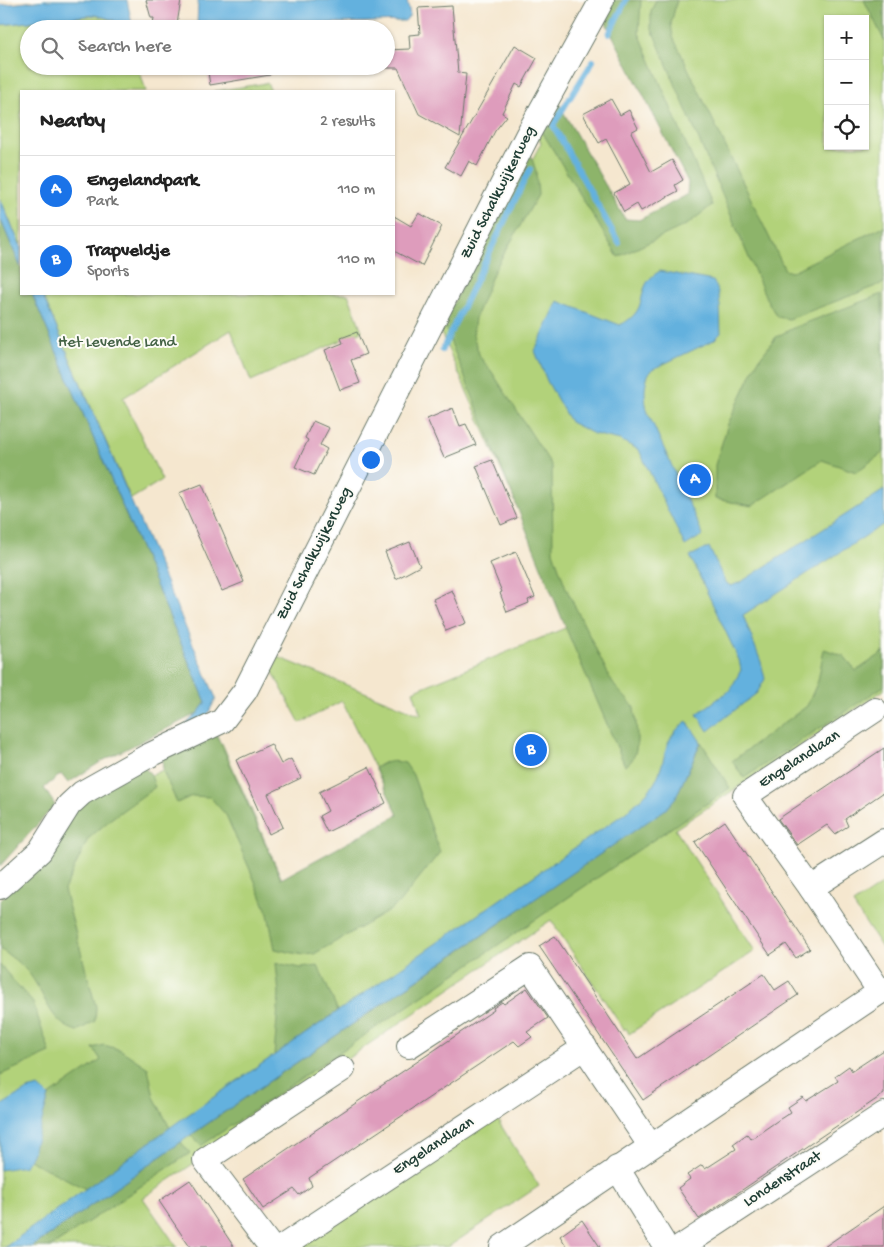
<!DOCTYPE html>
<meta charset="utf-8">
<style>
:root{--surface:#fff;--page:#f6f6f6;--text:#222;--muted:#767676;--line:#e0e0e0;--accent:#1a73e8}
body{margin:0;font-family:"Gochi Hand",sans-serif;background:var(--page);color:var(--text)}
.controls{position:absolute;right:15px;top:15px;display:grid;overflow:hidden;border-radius:0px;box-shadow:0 1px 4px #0004}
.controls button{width:45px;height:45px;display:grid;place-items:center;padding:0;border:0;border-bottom:1px solid var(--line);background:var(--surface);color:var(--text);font:25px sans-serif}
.you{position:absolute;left:370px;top:459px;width:18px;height:18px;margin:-12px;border:4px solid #fff;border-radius:50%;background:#1a73e8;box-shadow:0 0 0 8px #1a73e833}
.badge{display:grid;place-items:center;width:32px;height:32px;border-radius:50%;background:var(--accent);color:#fff;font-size:16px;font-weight:700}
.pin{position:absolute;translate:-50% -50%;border:2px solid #fff;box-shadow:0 1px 5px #0006}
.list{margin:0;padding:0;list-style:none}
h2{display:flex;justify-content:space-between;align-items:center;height:65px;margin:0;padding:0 20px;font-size:21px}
h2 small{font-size:16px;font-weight:400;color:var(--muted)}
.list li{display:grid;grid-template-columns:32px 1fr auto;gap:15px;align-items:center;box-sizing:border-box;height:70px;padding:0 20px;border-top:1px solid var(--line)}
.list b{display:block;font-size:19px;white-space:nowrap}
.list p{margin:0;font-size:16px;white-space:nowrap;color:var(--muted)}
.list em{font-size:16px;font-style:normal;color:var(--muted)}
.icon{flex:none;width:28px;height:28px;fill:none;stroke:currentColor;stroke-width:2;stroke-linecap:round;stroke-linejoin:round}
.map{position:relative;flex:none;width:884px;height:1247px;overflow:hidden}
.search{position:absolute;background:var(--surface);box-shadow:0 1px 4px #0004;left:20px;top:20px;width:375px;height:55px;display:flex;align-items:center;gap:12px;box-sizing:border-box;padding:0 18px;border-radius:28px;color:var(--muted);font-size:19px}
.panel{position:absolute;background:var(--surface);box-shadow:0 1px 4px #0004;left:20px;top:90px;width:375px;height:205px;border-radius:0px}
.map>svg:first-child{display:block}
.green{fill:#b2d27a;stroke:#688857;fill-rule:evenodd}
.forest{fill:#8db46a;stroke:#56784f}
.water{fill:#64b1de;stroke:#427789}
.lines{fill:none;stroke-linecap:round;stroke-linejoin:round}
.stream{stroke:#64b1de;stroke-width:6}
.building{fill:#de9cbc}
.minor-casing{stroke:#6a786a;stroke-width:26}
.minor{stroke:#fff;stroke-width:24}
.labels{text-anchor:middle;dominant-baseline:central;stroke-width:4;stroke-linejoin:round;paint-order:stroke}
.street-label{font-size:16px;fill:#1f3d34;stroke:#fdfcf7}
.park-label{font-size:16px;fill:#446246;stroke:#fdfcf7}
</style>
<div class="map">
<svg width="884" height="1247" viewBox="0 0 884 1247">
<rect width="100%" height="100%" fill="#fdfcf7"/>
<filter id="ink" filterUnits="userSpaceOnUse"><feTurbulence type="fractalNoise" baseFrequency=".02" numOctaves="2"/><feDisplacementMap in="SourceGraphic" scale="10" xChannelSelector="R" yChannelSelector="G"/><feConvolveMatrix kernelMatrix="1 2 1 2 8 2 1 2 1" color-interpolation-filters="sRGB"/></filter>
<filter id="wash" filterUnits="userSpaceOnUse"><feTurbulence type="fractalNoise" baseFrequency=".0096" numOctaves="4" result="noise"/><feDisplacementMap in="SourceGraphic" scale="20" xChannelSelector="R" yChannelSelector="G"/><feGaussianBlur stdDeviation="1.12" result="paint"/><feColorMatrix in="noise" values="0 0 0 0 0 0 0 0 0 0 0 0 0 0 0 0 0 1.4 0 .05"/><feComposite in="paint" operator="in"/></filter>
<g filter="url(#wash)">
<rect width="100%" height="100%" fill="#f5e7cf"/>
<!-- green -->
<g class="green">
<path d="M620,0H884V690L675,829L755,951L629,1034L626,1028L624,1030L551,920L143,1198L177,1247H0V906L86,805L222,743L283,882L401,816L385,762L375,768L342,701L300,723L268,663L273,655L421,715L413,691L570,626L441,333L541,143L538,136L541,130L628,234L696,193ZM828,19H865V146H828Z"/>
<polygon points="96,15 113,20 125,29 29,29 29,66 138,66 146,91 21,91 21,247 0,198 0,25"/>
<polygon points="267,83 271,91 215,91"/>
<polygon points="42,294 348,294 362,331 251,381 231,330 123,398 162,480 131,499"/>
<polygon points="884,883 884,951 853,904"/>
<polygon points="495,1116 539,1186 448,1247 296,1247"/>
</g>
<!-- forest -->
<g class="forest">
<polygon points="613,0 641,0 639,33 712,205 688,224 618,257 541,130 557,101 625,219 639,220 687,195 688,182 603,17"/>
<polygon points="656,0 677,0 671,24 673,37 785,270 791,272 884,226 884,283 789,319 777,317 766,298 651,27 651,11"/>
<polygon points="864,0 884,0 884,40"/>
<path d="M530,153L536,171L538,195L494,271L475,318L473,335L480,357L492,372L552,466L553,551L566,588L612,682C618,692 631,701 634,708C636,725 643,757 625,766L567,631L443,323Z"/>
<polygon points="0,218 21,268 21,294 32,294 206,702 198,713 102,761 68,783 61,774 44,788 55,805 0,866"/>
<polygon points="882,294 884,452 856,472 822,460 752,506 715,499 715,465 728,424 757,362 776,337 795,327"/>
<polygon points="824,649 844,656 856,671 884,652 884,686 744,778 732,761 807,706 818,681"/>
<path d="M215,731L281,879L398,815L375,768C386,761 393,760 405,763L413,775L440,852L399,903L389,911L314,954L303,955L275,949L268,914L254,879L226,815L210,797L192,796L177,803L163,771L162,757Z"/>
<polygon points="701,742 730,788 201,1146 191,1135 496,926 676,797"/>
<path d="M142,766L150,773L155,787L112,818L88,839L64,890L96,1007L95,1021L77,1031C48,1023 46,993 27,971C19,962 10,956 0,949V901L84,799Z"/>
<polygon points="276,963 301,968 318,966 338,1011 274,1056 279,994"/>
<polygon points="0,965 33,1003 50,1053 0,1075"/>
<polygon points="104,1045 121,1050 148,1068 154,1097 170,1128 86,1189 29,1160 49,1096 101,1060 93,1048"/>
<polygon points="181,1142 190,1153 51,1247 32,1247"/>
</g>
<!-- water -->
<g class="water">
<polygon points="45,0 127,0 133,29 125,29 113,20 96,15 0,25 0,5"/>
<polygon points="198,0 407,0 410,15 405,21 197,27"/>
<polygon points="0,198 21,247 21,268 0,218"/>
<path d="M660,271L713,281C722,292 720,318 721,333L714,340L651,370C643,381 644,400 648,413L703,535L685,546L639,450L620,440L594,434L570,422L547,381L535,351L558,301L620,325C654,308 631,287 660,271Z"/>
<polygon points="32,294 42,294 216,698 207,716 170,738 198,713 206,702"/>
<polygon points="884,490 884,524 743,615 761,662 765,679 757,693 708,731 697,714 730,690 741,670 739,660 690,556 709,547 725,582 731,586 741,582"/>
<path d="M687,721L701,742L676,797L666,809L191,1135L32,1247H5L179,1121L625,813C636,803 647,795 655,782C668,758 661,739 687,721Z"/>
<polygon points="39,1087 49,1096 32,1155 25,1166 0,1170 0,1106 27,1090"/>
</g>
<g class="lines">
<!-- stream -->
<g class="stream">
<polyline points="609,34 626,0"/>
<polyline points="593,61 553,125 619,243"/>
<polyline points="442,350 530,169"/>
</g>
</g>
<g id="blocks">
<!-- building -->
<g class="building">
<polygon points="146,0 181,0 177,24 173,25 172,29 152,29 154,18 151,18"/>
<polygon points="452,6 458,73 466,74 460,137 419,114 398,68 386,68 386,50 410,49 409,35 420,34 418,8"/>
<polygon points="515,45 537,58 521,87 516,84 502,113 507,116 495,131 477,166 469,161 461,176 445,167"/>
<polygon points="207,66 269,66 270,75 210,85"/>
<polygon points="611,99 620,115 629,110 638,128 631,132 651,172 672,160 683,180 675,185 678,191 641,211 637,204 624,212 614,193 630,184 606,139 599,143 583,114"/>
<polygon points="419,213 442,226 422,266 394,251 394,216 411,226"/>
<polygon points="357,332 366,354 351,360 360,383 340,390 325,350 343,343 341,338"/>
<polygon points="453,408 460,426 466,424 476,445 444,458 427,419"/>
<polygon points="313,421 329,428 320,445 327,449 314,475 295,467 308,440 305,438"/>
<polygon points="492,460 517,518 501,525 476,466"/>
<polygon points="202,484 244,582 222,591 179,493"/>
<polygon points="410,542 420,566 396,579 385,552"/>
<polygon points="516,552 535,597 528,600 529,603 507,612 500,593 502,592 490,563"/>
<polygon points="452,590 466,623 446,631 433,599"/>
<polygon points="271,744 281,764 291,759 301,778 268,794 283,827 269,834 236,760"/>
<polygon points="884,748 884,792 845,819 848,826 835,834 827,825 797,845 778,819"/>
<polygon points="369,767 386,803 327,832 319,816 328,811 319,792"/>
<polygon points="725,821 810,949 796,958 786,944 770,955 695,842"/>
<polygon points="555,936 637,1059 764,974 775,990 789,981 798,995 643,1100 539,946"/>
<polygon points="527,988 548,1018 527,1032 532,1037 519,1046 514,1041 309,1178 312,1186 299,1195 294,1189 263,1209 243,1179 494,1010 493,1008 502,1002 504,1004"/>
<polygon points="884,1050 884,1094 699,1219 678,1188 690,1179 687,1175 702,1165 705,1169 736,1149 733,1144 747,1134 751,1139 777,1121 791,1112 788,1107 803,1097 806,1101 838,1081 835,1076 849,1066 852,1071"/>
<polygon points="190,1180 234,1247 190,1247 159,1201"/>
<polygon points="884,1206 884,1247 824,1247"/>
<polygon points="582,1220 600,1247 567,1247 560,1236"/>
</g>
</g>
</g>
<g filter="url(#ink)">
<use href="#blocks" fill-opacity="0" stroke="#6a786a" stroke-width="1"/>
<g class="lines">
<defs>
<g id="minor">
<polyline points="875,710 745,796 811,888 880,992"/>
<polyline points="0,887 40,851 69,805 82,793 148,756 222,721 245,691 528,134 602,0"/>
<polyline points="811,888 884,841"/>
<polyline points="409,1046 530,967 650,1145"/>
<polyline points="617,1168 666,1247"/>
<polyline points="271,1247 205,1160 343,1069"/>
<polyline points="282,1247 585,1047"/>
<polyline points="502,1247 884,989"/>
<polyline points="681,1247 884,1114"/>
</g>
</defs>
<!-- minor casing -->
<use href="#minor" class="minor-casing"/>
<!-- minor -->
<use href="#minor" class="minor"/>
</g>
</g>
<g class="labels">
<!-- street labels -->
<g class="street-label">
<text transform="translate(499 193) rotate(-63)">Zuid Schalkwijkerweg</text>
<text transform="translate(315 554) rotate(-63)">Zuid Schalkwijkerweg</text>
<text transform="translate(800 760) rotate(-33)">Engelandlaan</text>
<text transform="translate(434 1147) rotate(-33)">Engelandlaan</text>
<text transform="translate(783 1180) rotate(-33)">Londenstraat</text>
</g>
<!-- park labels -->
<g class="park-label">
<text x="117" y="343">Het Levende Land</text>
</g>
</g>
</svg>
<div class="controls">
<button>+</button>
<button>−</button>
<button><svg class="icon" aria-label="locate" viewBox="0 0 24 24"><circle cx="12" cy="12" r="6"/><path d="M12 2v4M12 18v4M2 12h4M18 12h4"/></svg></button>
</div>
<div class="you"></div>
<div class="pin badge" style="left:695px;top:480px">A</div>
<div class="pin badge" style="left:531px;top:750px">B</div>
<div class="search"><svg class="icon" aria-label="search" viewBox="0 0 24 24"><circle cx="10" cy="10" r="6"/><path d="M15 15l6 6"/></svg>Search here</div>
<section class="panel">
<h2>Nearby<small>2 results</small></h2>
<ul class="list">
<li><span class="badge">A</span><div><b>Engelandpark</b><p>Park</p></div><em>110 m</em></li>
<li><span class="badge">B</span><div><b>Trapveldje</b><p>Sports</p></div><em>110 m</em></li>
</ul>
</section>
</div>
